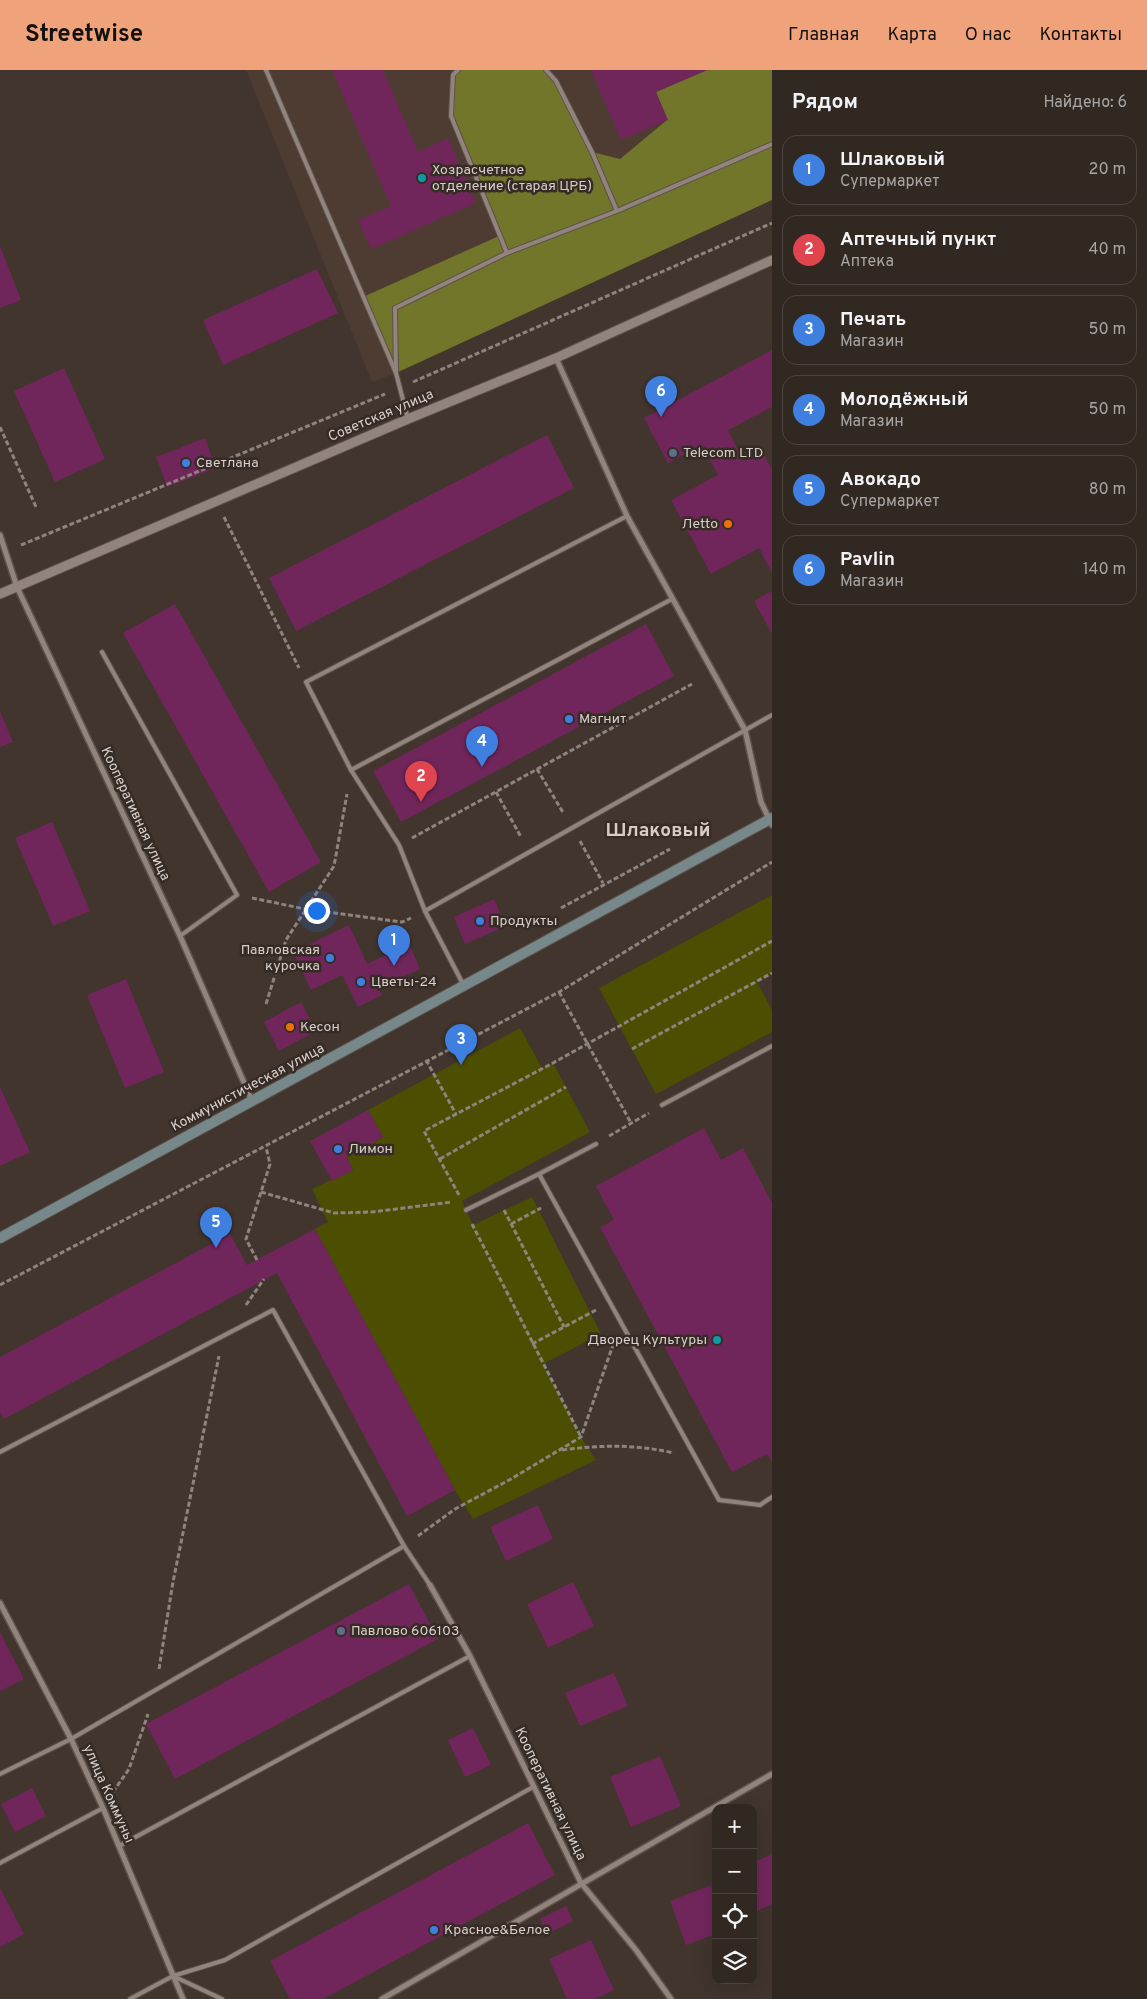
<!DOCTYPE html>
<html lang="ru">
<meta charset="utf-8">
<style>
:root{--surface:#312822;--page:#3d342f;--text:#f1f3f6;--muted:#a8a6a5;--line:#4c4440;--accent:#f0a27a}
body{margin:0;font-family:Overpass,sans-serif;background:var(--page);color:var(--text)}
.controls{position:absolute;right:15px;bottom:15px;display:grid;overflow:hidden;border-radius:10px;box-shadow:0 5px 20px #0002}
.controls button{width:45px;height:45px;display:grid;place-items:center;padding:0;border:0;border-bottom:1px solid var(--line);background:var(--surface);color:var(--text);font:25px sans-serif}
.you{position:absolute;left:316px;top:840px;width:18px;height:18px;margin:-12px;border:4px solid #fff;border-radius:50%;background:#1a73e8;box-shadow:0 0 0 8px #1a73e833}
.badge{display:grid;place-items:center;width:32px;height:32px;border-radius:50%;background:var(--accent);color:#fff;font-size:16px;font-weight:700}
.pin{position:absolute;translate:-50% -41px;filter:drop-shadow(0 1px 2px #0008)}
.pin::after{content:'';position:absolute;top:26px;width:18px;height:15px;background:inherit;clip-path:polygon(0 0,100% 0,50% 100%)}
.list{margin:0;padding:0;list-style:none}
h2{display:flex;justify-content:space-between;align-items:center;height:65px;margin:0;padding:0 20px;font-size:21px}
h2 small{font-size:16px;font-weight:400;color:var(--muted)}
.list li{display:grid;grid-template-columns:32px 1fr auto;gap:15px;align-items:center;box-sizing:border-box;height:70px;margin:0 10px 10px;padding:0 10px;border:1px solid var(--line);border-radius:15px}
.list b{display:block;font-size:19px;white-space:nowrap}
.list p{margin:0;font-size:16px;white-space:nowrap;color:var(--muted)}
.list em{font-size:16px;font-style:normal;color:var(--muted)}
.icon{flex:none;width:28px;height:28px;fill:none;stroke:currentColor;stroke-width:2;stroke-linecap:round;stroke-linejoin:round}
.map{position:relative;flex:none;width:772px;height:1929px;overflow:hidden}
header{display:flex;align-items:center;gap:30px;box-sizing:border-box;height:70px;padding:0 25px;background:var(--accent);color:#111}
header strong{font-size:24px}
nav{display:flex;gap:28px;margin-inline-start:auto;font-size:18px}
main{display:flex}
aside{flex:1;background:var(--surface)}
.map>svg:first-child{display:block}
.built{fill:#4e3c32}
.green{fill:#4c4f02}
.forest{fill:#72762a}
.building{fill:#71265b}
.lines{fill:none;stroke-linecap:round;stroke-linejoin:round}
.service-casing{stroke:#5c524c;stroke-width:6}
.minor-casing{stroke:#5c524c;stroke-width:8}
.tertiary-casing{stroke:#5c524c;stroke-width:11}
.secondary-casing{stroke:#5c524c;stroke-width:12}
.path{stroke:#8e847e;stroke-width:3;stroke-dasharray:5 2.5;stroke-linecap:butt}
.service{stroke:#92837c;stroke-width:4}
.minor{stroke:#92837c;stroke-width:5}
.tertiary{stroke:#92837c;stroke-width:9}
.secondary{stroke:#76888a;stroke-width:10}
.culture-dot{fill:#0f9aa8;stroke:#372b25;stroke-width:2}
.service-dot{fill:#5c6f8a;stroke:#372b25;stroke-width:2}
.shop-dot{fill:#3f7fe0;stroke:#372b25;stroke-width:2}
.food-dot{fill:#e8710a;stroke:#372b25;stroke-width:2}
.labels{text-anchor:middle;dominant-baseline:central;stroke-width:5;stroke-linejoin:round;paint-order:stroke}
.poi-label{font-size:14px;fill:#d7cfcb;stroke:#372b25;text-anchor:start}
.street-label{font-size:14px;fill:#d7cfcb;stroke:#372b25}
.district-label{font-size:19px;font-weight:bold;fill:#dacac2;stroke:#372b25}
</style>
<header>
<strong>Streetwise</strong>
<nav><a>Главная</a><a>Карта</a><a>О нас</a><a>Контакты</a></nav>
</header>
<main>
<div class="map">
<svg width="772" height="1929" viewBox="0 0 772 1929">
<rect width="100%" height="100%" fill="#41352e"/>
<!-- built -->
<polygon class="built" points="246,0 772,0 772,130 396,303 372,312"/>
<!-- green -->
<g class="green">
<polygon points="772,825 772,903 757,912 772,940 772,962 656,1024 599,918"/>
<polygon points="520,958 542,998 553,993 590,1062 462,1131 473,1155 532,1127 601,1264 543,1294 581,1367 596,1390 473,1449 455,1420 315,1159 328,1152 312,1119 353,1100 347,1087 383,1067 368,1040"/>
</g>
<!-- forest -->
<polygon class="forest" points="458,0 546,0 556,11 592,82 620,89 667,50 656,22 707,0 772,0 772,130 396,303 363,227 499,166 451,46 453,5"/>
<!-- building -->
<g class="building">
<polygon points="332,0 383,0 418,82 448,68 476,133 371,179 358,150 391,136"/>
<polygon points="591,0 707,0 656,22 668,50 621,70"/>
<polygon points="0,176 21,230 0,238"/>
<polygon points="317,199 338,243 223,295 203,250"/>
<polygon points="772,280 772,337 728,360 744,391 762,381 772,399 772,503 759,478 711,504 671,430 718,405 702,375 668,393 644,348"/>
<polygon points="64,298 105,389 55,412 14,321"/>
<polygon points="547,365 574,418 296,561 269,508"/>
<polygon points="205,368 216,398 167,417 156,387"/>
<polygon points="772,521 772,564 754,531"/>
<polygon points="175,534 321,792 269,822 123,563"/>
<polygon points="646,554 674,606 401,752 373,701"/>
<polygon points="0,641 13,672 0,677"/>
<polygon points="52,752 90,841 53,856 15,768"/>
<polygon points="494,829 506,856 465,874 454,847"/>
<polygon points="349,855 367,894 409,874 420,899 379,918 382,925 358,937 342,905 311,920 293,882"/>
<polygon points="126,909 164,1002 125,1018 87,925"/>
<polygon points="301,932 316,961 279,981 264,952"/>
<polygon points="0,1017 30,1082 0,1096"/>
<polygon points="368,1040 383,1067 347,1087 353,1100 332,1111 310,1071"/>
<polygon points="704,1058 721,1090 743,1078 772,1133 772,1393 767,1384 732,1402 600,1157 614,1150 596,1116"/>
<polygon points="315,1159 455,1420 407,1446 277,1203 4,1349 0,1342 0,1287 230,1164 247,1195"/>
<polygon points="538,1435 553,1469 506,1491 490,1457"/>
<polygon points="573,1512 594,1556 548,1578 527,1534"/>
<polygon points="409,1514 438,1569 175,1709 146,1654"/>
<polygon points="0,1562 24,1609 0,1621"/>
<polygon points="614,1603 628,1636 580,1656 565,1623"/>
<polygon points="473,1658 491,1695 465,1707 448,1670"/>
<polygon points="660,1686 681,1736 631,1757 610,1707"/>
<polygon points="32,1718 46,1746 15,1762 1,1734"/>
<polygon points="528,1753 555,1805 323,1929 290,1929 270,1891"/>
<polygon points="772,1784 772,1834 753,1843 753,1793"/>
<polygon points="711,1815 716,1827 716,1864 686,1875 670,1831"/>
<polygon points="0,1818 24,1864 0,1877"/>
<polygon points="566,1836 573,1851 547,1864 540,1849"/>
<polygon points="591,1870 614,1920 594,1929 567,1929 549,1889"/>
</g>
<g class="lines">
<defs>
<g id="service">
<polyline points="266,0 396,303 408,349"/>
<polyline points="458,0 453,5 451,46 507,183"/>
<polyline points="617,141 772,74"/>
<polyline points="396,303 395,238 507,183 617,141 592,82 556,11 546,0"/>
<polyline points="102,582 237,825 180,866"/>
<polyline points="351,700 672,529"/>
<polyline points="425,841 399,775 351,700 306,612 627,446"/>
<polyline points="463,914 425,841 772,645"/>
<polyline points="662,1035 772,976"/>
<polyline points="596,1074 539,1104 719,1430 760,1435 772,1427"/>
<polyline points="466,1140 539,1104"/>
<polyline points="0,1382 273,1240 404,1476 430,1515"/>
<polyline points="0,1704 71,1669 404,1476"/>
<polyline points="119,1776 470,1586"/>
<polyline points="0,1793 103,1738"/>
<polyline points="173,1906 222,1929"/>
<polyline points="130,1929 173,1906 225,1890 533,1717"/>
</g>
<g id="minor">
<polyline points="556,288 627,446 745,660 761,732 772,755"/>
<polyline points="0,465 17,517 180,866 252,1031"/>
<polyline points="430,1515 470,1586 581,1813 636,1880 671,1929"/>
<polyline points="0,1533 71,1669 103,1738 183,1929"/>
<polyline points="382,1929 772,1704"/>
</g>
<polyline id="tertiary" points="0,524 408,349 556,288 772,190"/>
<polyline id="secondary" points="0,1168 772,748"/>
</defs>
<!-- service casing -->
<use href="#service" class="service-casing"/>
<!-- minor casing -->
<use href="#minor" class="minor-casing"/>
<!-- tertiary casing -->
<use href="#tertiary" class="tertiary-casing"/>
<!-- secondary casing -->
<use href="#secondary" class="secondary-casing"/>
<!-- path -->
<g class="path">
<polyline points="413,312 772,153"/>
<polyline points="0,357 36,437"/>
<polyline points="224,447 299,598"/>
<polyline points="21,475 385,324"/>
<polyline points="537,699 564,744"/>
<polyline points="496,722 521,767"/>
<polyline points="412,768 692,614"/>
<polyline points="580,771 603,813"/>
<polyline points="252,828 305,839 402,852 411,848"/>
<polyline points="561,838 670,779"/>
<polyline points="559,922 631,1053"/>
<polyline points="266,934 286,870 334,796 347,724"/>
<polyline points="632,979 772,903"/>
<polyline points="426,990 456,1044"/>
<polyline points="609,1066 649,1043"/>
<polyline points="440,1089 566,1017"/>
<polyline points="261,1122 334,1143 372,1142 452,1132"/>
<polyline points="459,1125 424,1061 553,993 772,871"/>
<polyline points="504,1140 564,1257"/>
<polyline points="472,1154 581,1367"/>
<polyline points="511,1154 541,1138"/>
<polyline points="257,1190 246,1169 270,1094 266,1077"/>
<polyline points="0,1215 559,922 772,792"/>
<polyline points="246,1235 264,1209"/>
<polyline points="532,1274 596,1240"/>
<path d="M562,1380C602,1375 634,1374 674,1383"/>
<polyline points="418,1466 455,1439 511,1409 581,1367 614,1272"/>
<polyline points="159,1599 173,1512 219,1286"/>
<polyline points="113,1722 129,1699 148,1644"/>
</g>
<!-- service -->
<use href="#service" class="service"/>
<!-- minor -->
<use href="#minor" class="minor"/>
<!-- tertiary -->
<use href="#tertiary" class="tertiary"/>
<!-- secondary -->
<use href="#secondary" class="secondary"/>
</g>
<!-- markers -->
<g class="culture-dot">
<circle cx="422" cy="108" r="5"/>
<circle cx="717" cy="1270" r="5"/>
</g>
<g class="service-dot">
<circle cx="673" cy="383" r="5"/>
<circle cx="341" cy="1561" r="5"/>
</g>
<g class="shop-dot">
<circle cx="186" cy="393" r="5"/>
<circle cx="569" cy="649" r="5"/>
<circle cx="480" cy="851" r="5"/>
<circle cx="330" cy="888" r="5"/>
<circle cx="361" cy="912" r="5"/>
<circle cx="338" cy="1079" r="5"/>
<circle cx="434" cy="1860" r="5"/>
</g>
<g class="food-dot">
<circle cx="728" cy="454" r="5"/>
<circle cx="290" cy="957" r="5"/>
</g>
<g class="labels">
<!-- poi labels -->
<g class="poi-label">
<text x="432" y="100">Хозрасчетное<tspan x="432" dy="16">отделение (старая ЦРБ)</tspan></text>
<text x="683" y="383">Telecom LTD</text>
<text x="196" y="393">Светлана</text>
<text x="718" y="454" text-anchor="end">Леtto</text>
<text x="579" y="649">Магнит</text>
<text x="490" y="851">Продукты</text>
<text x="320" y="880" text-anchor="end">Павловская<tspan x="320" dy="16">курочка</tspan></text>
<text x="371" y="912">Цветы-24</text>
<text x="300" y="957">Кесон</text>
<text x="348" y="1079">Лимон</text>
<text x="707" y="1270" text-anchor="end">Дворец Культуры</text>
<text x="351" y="1561">Павлово 606103</text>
<text x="444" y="1860">Красное&amp;Белое</text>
</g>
<!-- street labels -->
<g class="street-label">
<text transform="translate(381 346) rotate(-23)">Советская улица</text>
<text transform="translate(135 744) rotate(65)">Кооперативная улица</text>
<text transform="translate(248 1018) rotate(-28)">Коммунистическая улица</text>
<text transform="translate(108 1724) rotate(66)">улица Коммуны</text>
<text transform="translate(550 1724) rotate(64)">Кооперативная улица</text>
</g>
<!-- district labels -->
<g class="district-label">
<text x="658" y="761">Шлаковый</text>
</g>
</g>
</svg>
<div class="controls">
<button>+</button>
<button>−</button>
<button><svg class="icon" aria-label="locate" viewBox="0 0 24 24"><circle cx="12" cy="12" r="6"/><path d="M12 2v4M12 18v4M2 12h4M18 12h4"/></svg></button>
<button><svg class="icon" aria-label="layers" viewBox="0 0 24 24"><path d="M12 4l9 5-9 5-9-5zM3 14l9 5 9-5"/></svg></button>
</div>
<div class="you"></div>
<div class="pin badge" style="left:394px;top:896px;background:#3f7fe0">1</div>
<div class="pin badge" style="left:421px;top:732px;background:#e0444e">2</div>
<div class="pin badge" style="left:461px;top:995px;background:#3f7fe0">3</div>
<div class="pin badge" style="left:482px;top:697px;background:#3f7fe0">4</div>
<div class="pin badge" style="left:216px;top:1178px;background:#3f7fe0">5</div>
<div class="pin badge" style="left:661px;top:347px;background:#3f7fe0">6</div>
</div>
<aside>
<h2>Рядом<small>Найдено: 6</small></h2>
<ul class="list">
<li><span class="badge" style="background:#3f7fe0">1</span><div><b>Шлаковый</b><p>Супермаркет</p></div><em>20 m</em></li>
<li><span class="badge" style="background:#e0444e">2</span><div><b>Аптечный пункт</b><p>Аптека</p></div><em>40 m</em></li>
<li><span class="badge" style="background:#3f7fe0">3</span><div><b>Печать</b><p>Магазин</p></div><em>50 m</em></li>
<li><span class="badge" style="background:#3f7fe0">4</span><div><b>Молодёжный</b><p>Магазин</p></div><em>50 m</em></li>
<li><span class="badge" style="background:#3f7fe0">5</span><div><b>Авокадо</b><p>Супермаркет</p></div><em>80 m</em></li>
<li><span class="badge" style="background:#3f7fe0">6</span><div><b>Pavlin</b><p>Магазин</p></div><em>140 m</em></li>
</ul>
</aside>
</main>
